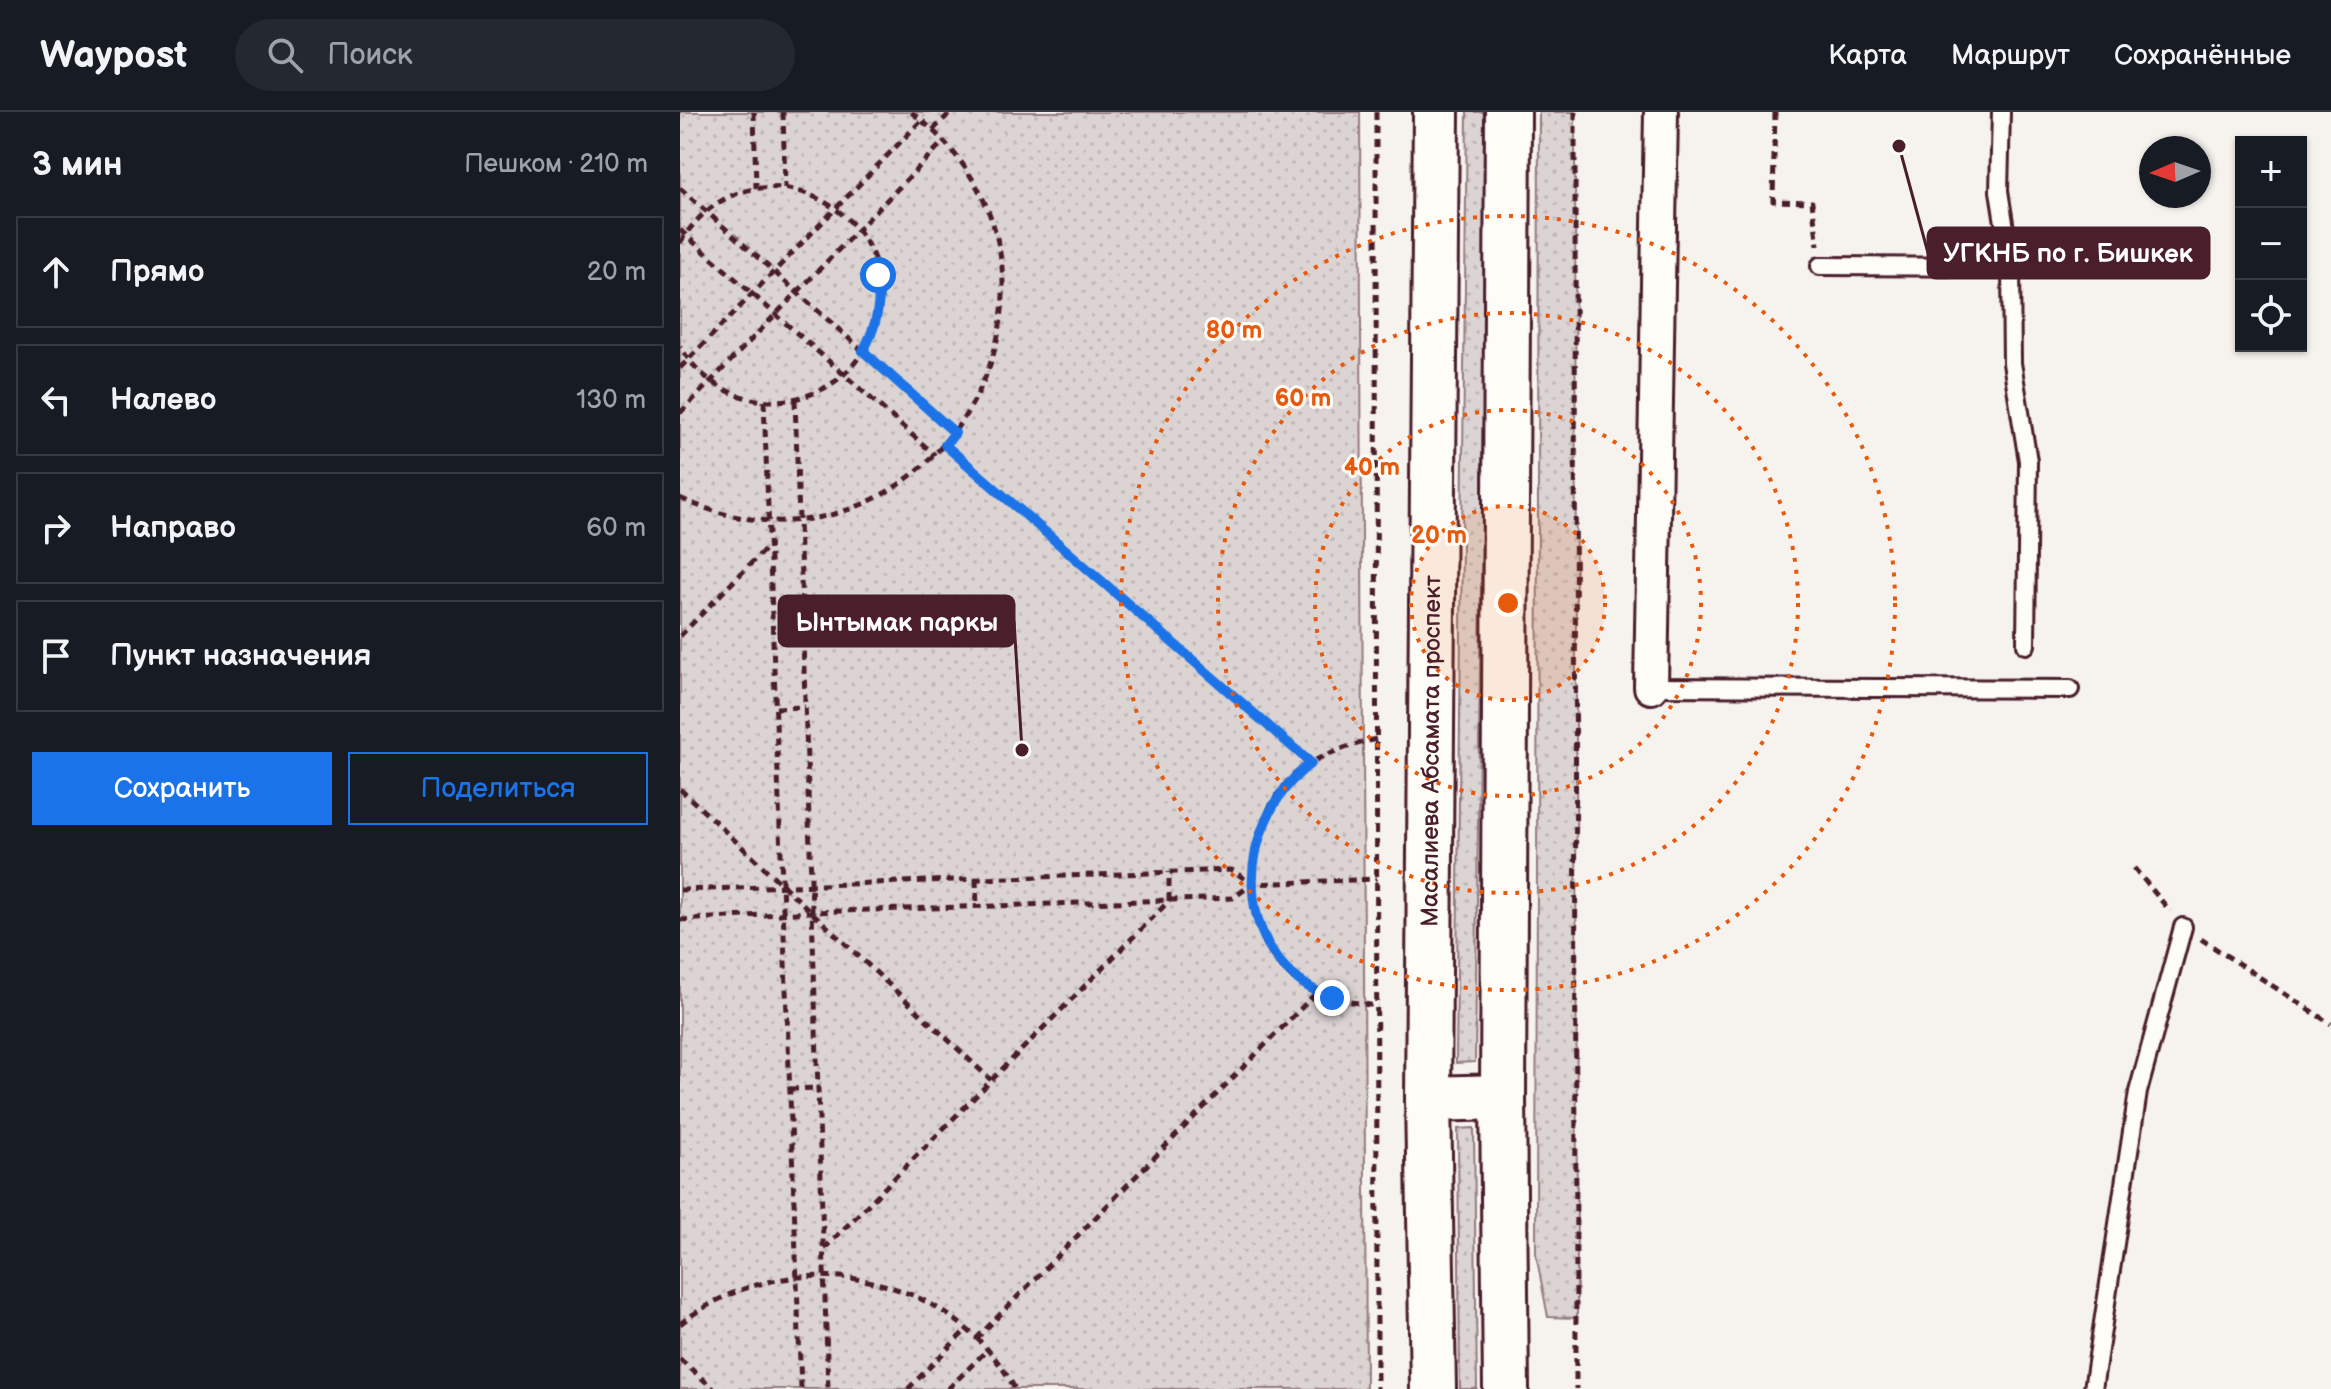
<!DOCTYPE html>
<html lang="ru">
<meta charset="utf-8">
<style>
:root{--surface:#171b24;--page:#242831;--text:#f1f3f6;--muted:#9ea1a6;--line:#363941;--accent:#1a73e8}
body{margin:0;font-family:"Balsamiq Sans",sans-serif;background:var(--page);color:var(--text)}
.controls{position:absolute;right:24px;top:24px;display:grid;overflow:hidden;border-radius:0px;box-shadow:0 2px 6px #0004}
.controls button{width:72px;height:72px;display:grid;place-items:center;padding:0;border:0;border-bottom:2px solid var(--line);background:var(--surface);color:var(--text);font:40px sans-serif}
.compass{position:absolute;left:1459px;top:24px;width:72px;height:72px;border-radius:50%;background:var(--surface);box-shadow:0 2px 6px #0004;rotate:268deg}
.stop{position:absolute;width:24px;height:24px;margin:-18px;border:6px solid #1a73e8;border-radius:50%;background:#fff}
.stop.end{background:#1a73e8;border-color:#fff;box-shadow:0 2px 8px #0008}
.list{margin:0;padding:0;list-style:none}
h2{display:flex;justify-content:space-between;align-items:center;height:104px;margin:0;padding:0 32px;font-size:34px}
h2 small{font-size:26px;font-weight:400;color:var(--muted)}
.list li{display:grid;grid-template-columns:52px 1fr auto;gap:24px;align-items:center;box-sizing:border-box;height:112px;margin:0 16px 16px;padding:0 16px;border:2px solid var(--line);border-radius:0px}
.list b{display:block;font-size:30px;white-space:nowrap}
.list em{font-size:26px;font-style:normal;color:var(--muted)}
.actions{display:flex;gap:16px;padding:24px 32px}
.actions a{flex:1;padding:18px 0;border:2px solid var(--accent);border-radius:0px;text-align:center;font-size:28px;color:var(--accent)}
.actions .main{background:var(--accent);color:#fff}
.icon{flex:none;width:44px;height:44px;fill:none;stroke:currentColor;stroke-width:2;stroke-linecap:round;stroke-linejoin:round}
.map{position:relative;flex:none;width:1651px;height:1277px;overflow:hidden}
header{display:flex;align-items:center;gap:48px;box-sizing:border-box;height:112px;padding:0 40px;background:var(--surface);border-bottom:2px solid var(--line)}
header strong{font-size:38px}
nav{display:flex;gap:44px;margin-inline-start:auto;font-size:28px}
.search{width:560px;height:72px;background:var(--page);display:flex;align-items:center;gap:20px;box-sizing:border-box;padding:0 28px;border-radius:44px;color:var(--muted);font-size:30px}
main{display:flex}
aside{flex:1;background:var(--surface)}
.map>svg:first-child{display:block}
.grass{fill:url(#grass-dots);stroke:#937a7e;stroke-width:2}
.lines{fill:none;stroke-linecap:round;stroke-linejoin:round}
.lane-casing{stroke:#4a1f2b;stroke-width:22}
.street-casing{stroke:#4a1f2b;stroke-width:38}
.primary-casing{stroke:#4a1f2b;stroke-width:50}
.path{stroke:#4a1f2b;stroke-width:5;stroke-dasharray:8 6;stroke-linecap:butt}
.lane{stroke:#fdfcf7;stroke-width:16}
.street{stroke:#fdfcf7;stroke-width:32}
.primary{stroke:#fdfcf7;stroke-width:44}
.route{stroke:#1a73e8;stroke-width:10}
.ring{fill:none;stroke:#e8590c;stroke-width:4;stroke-dasharray:4 8}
.labels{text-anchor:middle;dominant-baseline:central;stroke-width:6;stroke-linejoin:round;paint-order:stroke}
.street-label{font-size:24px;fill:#4a1f2b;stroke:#fdfcf7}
.centre{fill:#e8590c;stroke:#fdfcf7;stroke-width:4}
.ring-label{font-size:24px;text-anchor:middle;font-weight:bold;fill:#e8590c;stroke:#fdfcf7;stroke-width:6;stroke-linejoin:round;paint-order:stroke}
.leader{fill:none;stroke:#4a1f2b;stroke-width:3}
.callout-dot{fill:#4a1f2b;stroke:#fdfcf7;stroke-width:3}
.callout{fill:#4a1f2b;stroke:#4a1f2b;stroke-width:3}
.callout-label{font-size:26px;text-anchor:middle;font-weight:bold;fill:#fff}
</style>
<header>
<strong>Waypost</strong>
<div class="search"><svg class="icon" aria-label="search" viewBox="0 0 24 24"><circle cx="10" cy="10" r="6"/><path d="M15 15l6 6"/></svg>Поиск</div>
<nav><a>Карта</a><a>Маршрут</a><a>Сохранённые</a></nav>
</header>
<main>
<aside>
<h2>3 мин<small>Пешком · 210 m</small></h2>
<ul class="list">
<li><svg class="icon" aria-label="ahead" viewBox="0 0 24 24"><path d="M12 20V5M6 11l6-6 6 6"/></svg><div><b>Прямо</b></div><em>20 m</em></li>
<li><svg class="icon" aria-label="left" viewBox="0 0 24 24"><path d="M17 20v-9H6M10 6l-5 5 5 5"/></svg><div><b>Налево</b></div><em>130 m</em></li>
<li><svg class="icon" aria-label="right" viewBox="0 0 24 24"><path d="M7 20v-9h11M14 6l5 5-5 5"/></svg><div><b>Направо</b></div><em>60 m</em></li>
<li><svg class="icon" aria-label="arrive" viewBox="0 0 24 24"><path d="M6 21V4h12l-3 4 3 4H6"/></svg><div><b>Пункт назначения</b></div></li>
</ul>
<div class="actions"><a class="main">Сохранить</a><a>Поделиться</a></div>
</aside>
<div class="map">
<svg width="1651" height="1277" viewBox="0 0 1651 1277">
<defs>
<pattern id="grass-dots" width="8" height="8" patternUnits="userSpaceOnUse" patternTransform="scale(2)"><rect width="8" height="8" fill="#dcd4d2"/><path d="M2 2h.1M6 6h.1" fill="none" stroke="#beb6b4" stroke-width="1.8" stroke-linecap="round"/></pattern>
</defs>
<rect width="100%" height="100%" fill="#f6f3ef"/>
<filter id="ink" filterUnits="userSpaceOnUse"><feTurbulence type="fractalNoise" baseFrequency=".0125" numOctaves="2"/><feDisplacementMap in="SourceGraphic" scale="16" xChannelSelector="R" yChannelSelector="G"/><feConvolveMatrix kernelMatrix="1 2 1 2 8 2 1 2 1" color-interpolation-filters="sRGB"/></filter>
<g filter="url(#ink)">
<!-- grass -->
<g class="grass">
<polygon points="0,0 680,0 686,1277 0,1277"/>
<polygon points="787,0 807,0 795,950 776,951"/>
<polygon points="859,0 895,0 897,1206 868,1205 856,1142"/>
<polygon points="794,1016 797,1277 780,1277 778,1017"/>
</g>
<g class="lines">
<defs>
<g id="lane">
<polyline points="1321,0 1319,79 1331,155 1332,251 1348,349 1346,533"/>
<polyline points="1140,154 1331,155"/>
<polyline points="971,575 1390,577"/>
<polyline points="1413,1277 1458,980 1503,815"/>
</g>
<polyline id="street" points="971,575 981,0"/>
<g id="primary">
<polyline points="748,987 823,985"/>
<path id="s1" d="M753,1277L748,987L756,0"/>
<polyline points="826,1277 823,985 828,0"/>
</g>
</defs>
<!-- lane casing -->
<use href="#lane" class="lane-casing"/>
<!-- street casing -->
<use href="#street" class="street-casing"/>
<!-- primary casing -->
<use href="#primary" class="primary-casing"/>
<!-- path -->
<g class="path">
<polyline points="74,0 76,76"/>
<polyline points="103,0 105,76"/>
<polyline points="696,0 697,1277"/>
<polyline points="895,0 896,1277"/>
<polyline points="1095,0 1093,89 1132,90 1138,133"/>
<polyline points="253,18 271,0"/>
<polyline points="0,76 275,321"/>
<polyline points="0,118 255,343"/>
<path d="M0,131C77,4 259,118 181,242C162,272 129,288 95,289C55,290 19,268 0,234"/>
<polyline points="0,256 242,8"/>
<polyline points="115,288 148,1277"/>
<polyline points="84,289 121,1277"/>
<polyline points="0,301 264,29"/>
<polyline points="265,333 631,651"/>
<path d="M0,386C247,500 447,164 231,0"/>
<polyline points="0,524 89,433"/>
<polyline points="96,596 125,595"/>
<path d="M696,627C669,634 639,642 617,661C563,707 554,817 612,865C638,885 667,890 698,894"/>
<polyline points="0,677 311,968"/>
<polyline points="1454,756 1490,799"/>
<polyline points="296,767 297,795"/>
<polyline points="0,778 552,758 572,772"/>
<polyline points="0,808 132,800 553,786 572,772 697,767"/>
<polyline points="1521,827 1651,912"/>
<polyline points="110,977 138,976"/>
<polyline points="144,1137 489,789 489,760"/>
<path d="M0,1212C105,1129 270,1156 335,1277"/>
<polyline points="296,1227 636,881"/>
<polyline points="0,1247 34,1277"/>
<polyline points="228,1277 286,1218"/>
<polyline points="268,1277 307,1238"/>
</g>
<!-- lane -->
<use href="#lane" class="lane"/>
<!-- street -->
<use href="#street" class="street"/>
<!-- primary -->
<use href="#primary" class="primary"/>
</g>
</g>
<g class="lines" filter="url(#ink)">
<!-- route -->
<path class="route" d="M198,163C201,192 197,214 183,239L275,321L265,333L631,651C551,712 549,848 652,886"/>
</g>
<!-- distance rings -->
<circle cx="828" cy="491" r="97" fill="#e8590c" fill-opacity=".12"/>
<g class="ring">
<circle cx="828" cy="491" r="97"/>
<circle cx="828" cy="491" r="193"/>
<circle cx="828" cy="491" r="290"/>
<circle cx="828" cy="491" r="387"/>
</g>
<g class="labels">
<!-- street labels -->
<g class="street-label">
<text stroke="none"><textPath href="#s1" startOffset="638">Масалиева Абсамата проспект</textPath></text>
</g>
</g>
<circle cx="828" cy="491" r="12" class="centre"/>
<g class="ring-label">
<text x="554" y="226">80 m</text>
<text x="623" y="294">60 m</text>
<text x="692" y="363">40 m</text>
<text x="759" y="431">20 m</text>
</g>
<!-- callouts -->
<path class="leader" d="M1219 34L1248 141M342 638L334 509"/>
<g class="callout-dot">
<circle cx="1219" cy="34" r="8"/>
<circle cx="342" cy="638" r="8"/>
</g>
<g class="callout">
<rect x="1248" y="116" width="281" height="50" rx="8"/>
<rect x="99" y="484" width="235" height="50" rx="8"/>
</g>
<g class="callout-label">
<text x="1388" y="150">УГКНБ по г. Бишкек</text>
<text x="217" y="519">Ынтымак паркы</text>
</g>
</svg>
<div class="controls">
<button>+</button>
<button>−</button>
<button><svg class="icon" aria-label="locate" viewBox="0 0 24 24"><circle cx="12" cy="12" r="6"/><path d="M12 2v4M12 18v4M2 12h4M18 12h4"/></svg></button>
</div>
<svg class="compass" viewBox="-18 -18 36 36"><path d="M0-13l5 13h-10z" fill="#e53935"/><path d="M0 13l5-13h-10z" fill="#9ea1a6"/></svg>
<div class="stop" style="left:198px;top:163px"></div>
<div class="stop end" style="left:652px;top:886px"></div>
</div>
</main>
